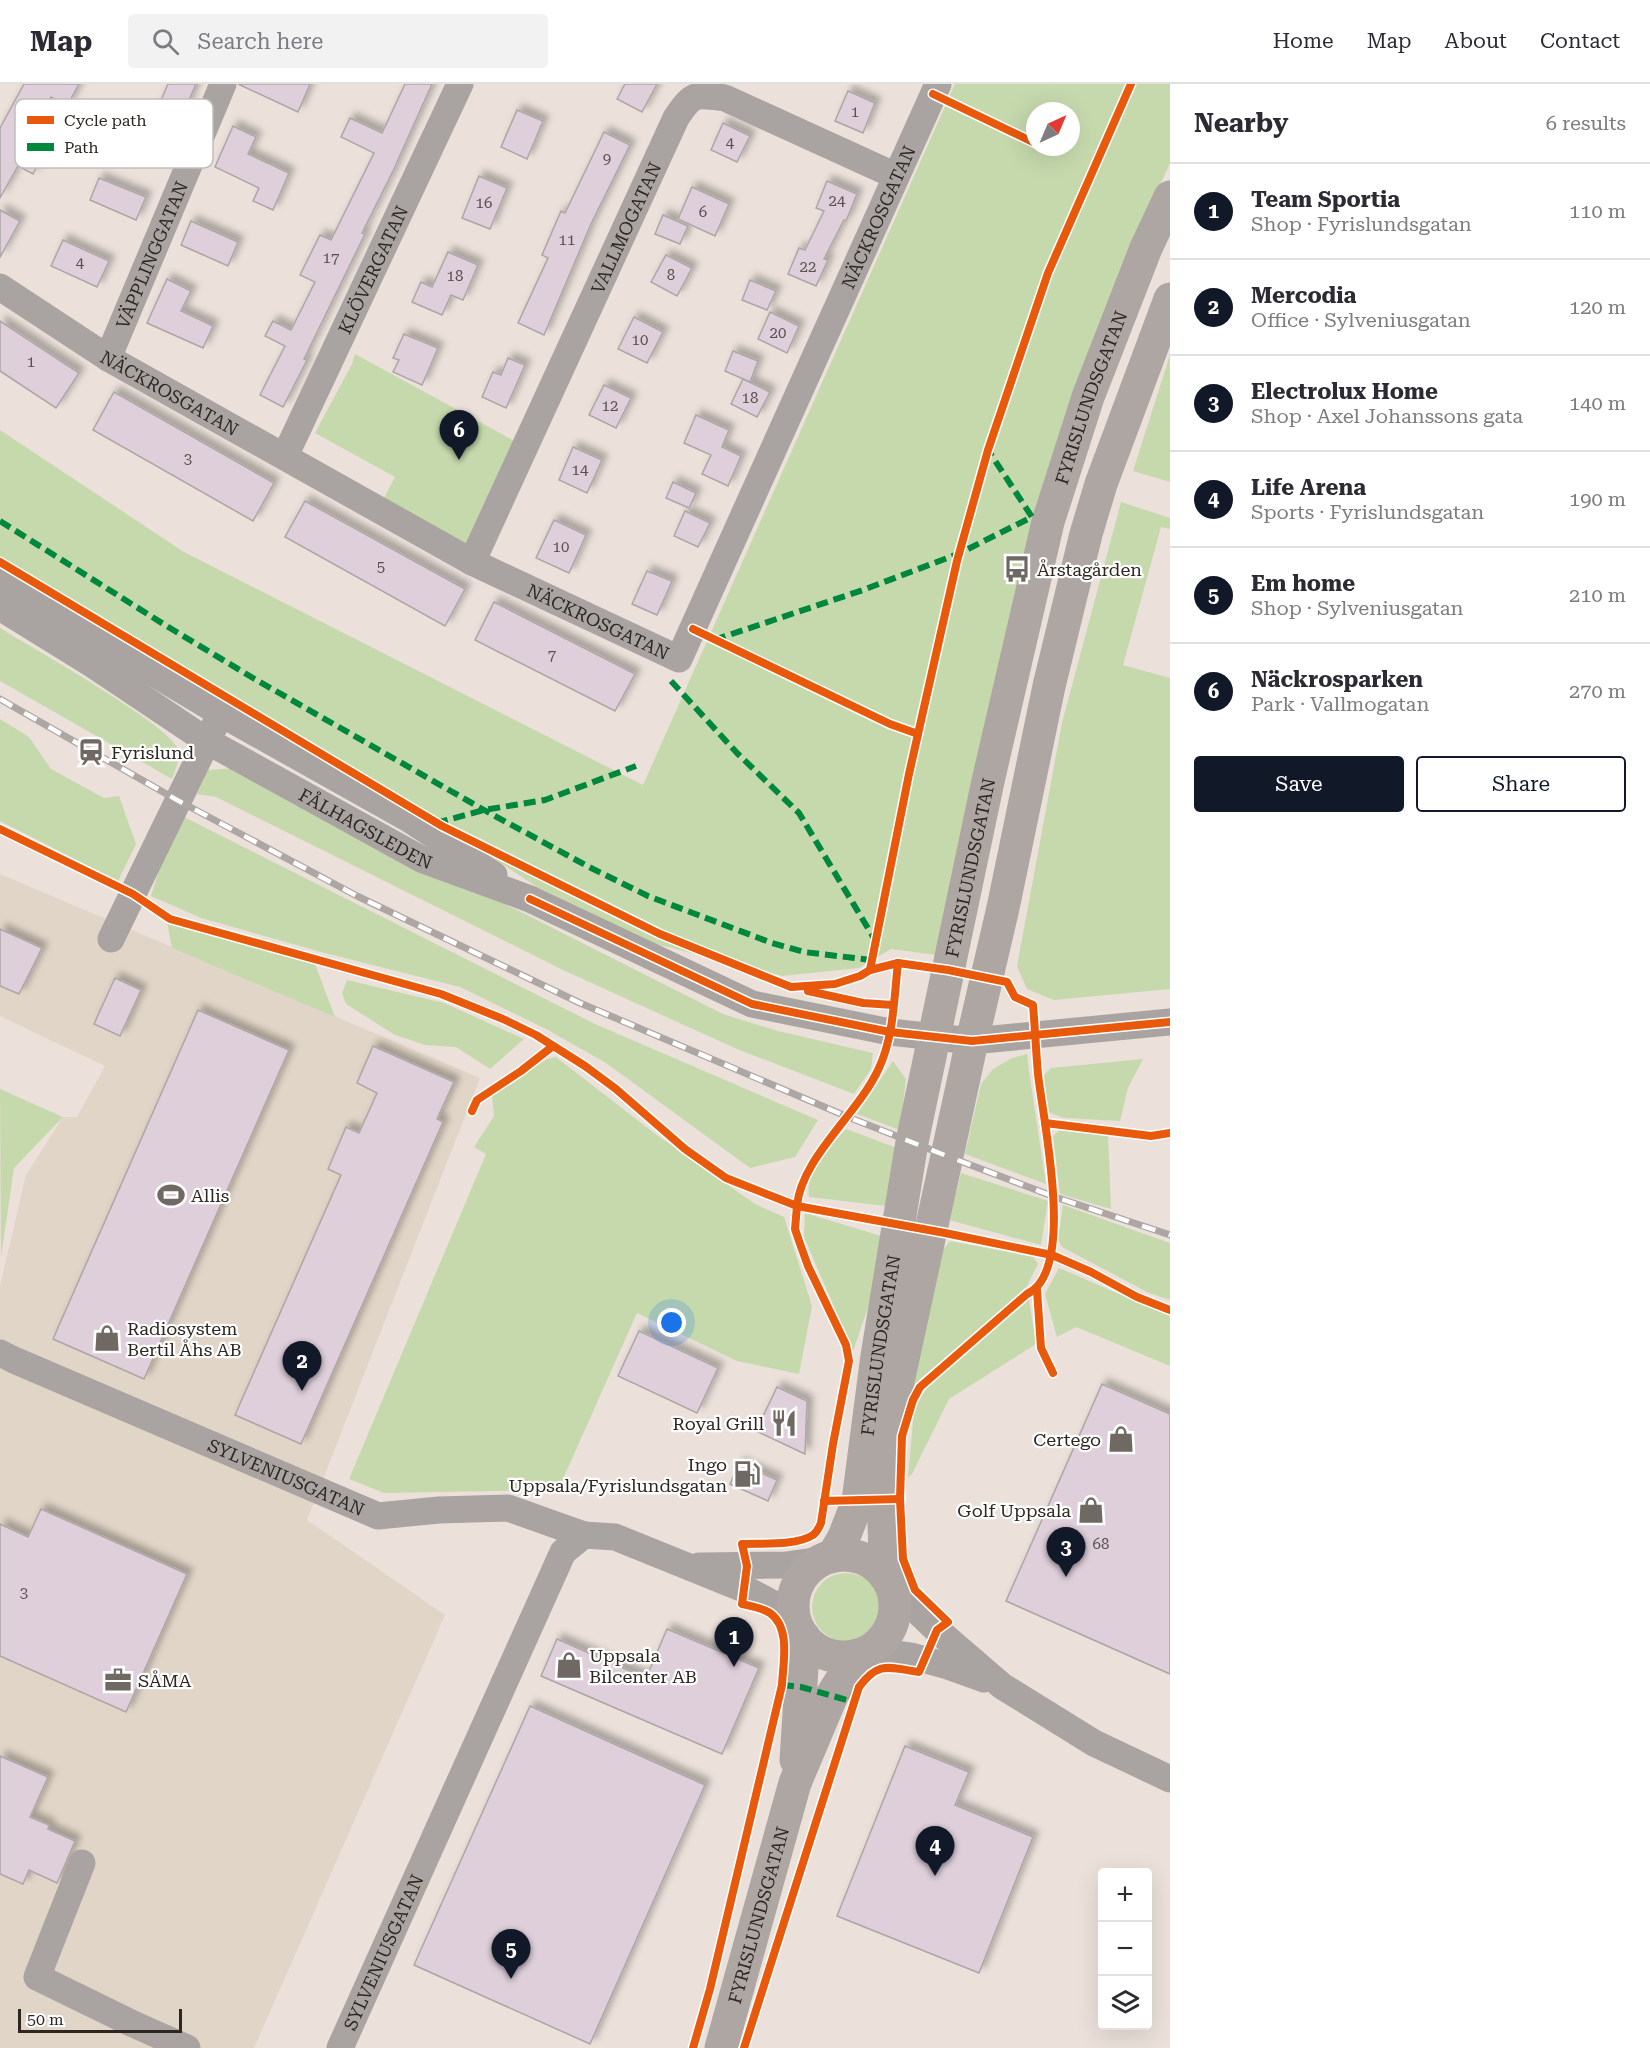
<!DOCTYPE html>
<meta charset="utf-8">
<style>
:root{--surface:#fff;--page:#f2f2f3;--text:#2b2b33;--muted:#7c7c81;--line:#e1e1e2;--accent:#111827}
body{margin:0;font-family:"Roboto Serif",serif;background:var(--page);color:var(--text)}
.controls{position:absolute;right:18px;bottom:18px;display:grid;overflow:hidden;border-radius:6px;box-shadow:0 6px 24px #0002}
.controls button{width:54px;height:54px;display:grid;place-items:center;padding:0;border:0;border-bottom:2px solid var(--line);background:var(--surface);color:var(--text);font:30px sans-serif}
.compass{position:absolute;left:1026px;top:18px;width:54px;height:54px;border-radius:50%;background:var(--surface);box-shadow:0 6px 24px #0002;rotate:44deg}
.scale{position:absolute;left:18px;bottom:15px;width:164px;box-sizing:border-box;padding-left:6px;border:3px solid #2e2721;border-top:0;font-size:16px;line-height:21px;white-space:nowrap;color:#2e2721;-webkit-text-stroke:4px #fff;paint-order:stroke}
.you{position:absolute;left:672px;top:1239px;width:21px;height:21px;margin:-15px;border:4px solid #fff;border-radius:50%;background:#1a73e8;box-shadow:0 0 0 9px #1a73e833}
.badge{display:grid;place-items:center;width:39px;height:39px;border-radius:50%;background:var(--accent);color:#fff;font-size:20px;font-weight:700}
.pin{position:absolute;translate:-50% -50px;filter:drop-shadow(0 2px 3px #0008)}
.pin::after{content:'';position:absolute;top:32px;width:21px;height:18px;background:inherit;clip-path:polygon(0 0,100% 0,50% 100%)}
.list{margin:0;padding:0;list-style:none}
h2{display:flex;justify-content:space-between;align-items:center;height:78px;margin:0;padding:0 24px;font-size:26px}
h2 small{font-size:20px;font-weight:400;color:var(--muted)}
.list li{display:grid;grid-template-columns:39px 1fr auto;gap:18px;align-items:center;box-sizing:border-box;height:96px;padding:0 24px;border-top:2px solid var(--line)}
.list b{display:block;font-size:22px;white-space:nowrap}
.list p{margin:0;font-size:20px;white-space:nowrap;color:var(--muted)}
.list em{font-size:20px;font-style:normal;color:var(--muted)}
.actions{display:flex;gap:12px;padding:18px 24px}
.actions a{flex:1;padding:14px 0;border:2px solid var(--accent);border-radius:6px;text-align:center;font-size:21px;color:var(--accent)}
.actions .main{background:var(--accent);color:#fff}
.icon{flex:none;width:33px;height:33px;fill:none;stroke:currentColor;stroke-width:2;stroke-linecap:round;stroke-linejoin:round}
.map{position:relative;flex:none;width:1170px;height:1964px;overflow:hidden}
header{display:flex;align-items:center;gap:36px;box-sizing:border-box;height:84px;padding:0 30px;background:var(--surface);border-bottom:2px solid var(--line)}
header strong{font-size:28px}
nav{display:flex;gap:33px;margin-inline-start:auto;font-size:21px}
.search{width:420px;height:54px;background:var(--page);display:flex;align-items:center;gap:15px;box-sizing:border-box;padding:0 21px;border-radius:6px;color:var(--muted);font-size:22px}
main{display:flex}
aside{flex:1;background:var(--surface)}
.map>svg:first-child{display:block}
.commercial{fill:#e1d5c7}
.green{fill:#c6d9ad;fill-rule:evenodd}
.building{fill:#decfda;stroke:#ada6a6;stroke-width:1.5;filter:url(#shadow)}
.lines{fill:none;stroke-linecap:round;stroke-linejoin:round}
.minor{stroke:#a9a4a1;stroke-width:27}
.major{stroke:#ada6a2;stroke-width:33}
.rail-casing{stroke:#ada6a3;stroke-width:7}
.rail{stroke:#fff;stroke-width:4.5;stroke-dasharray:14;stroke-linecap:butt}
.quiet{stroke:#00873e;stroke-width:6;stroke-dasharray:12 6;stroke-linecap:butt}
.cycleway-casing{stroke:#fff;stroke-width:11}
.cycleway{stroke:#e8590c;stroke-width:8}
.labels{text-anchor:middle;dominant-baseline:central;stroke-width:4.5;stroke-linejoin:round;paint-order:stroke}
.number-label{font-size:15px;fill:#5a514f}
.street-label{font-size:18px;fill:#2e2721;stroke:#fff}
.poi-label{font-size:18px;fill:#2e2721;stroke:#fff;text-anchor:start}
.key{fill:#fff;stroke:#c0bebc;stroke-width:1.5}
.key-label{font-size:16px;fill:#2e2721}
</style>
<header>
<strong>Map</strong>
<div class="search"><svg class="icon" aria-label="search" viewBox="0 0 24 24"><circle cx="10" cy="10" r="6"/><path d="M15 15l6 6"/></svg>Search here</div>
<nav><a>Home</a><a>Map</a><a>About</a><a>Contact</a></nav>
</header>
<main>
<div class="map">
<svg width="1170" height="1964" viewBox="0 0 1170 1964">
<defs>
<filter id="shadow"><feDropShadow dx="5.5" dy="-5.5" stdDeviation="3" flood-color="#0004"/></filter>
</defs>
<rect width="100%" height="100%" fill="#ebe1da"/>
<!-- commercial -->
<polygon class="commercial" points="0,790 480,994 307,1436 445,1531 254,1964 0,1964 0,1202 26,1091 63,1033 77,1033 105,982 0,932"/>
<!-- green -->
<g class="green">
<path d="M955,0H1170V79L1134,159L936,871L891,865L859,884L782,892L656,860L537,803L416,723L227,617L0,481V346L184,468L643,701ZM1035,27H1071V63H1035Z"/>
<polygon points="355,270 520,360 472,464 384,414 395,393 315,349 352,280"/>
<polygon points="1170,271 1170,398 1133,387"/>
<polygon points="1121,418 1170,434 1170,445 1161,443 1123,581 1170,594 1170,905 1054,916 1027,905 1017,882 1062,639"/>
<path d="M0,544C29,562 170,641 178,665C181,674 175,686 172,695L0,597Z"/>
<polygon points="0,635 29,653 51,685 104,714 119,712 136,760 118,797 0,737"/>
<polygon points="236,684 723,930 778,947 873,969 871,985 854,1010 737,965 565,887 216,713 197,710 208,686"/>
<polygon points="184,733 595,940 818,1036 795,1073 750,1084 606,979 546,945 460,903 321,868 201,834 151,812 163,774"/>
<polygon points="167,838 315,880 335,933 172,864"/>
<polygon points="347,896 444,919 524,955 490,985 456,963 425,961 395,951 346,920 342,909"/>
<polygon points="1027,970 1029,987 1046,1100 965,1070 981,1000 993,985 1012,974"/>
<polygon points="556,973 654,1049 755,1120 784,1133 812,1222 799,1290 737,1277 637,1229 558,1406 384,1409 349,1395 486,1070 474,1063 494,1032 492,1012 547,975"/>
<polygon points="1143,975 1128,1004 1120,1037 1064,1034 1048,1028 1044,991 1051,984"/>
<polygon points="893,977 906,995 900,1046 857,1030"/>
<polygon points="0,1005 63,1033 14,1084 1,1173"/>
<path d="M846,1045L897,1064L886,1122L809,1113C805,1086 830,1064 846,1045Z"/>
<polygon points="1060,1046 1108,1051 1111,1125 1060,1110 1053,1052"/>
<polygon points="961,1089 1048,1117 1041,1161 949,1136"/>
<polygon points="1063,1121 1170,1159 1170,1216 1149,1209 1062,1163 1058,1155"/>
<polygon points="805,1129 881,1152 871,1215 853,1267 804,1153"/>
<polygon points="950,1157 1033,1173 1038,1180 1027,1202 982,1243 919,1296 903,1322 937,1173"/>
<polygon points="1059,1184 1170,1232 1170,1282 1076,1243 1057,1253 1045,1210"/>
<polygon points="1029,1216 1036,1260 949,1315 912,1390 908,1393 914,1326 926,1305"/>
<circle cx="846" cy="1523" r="34"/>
</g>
<!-- building -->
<g class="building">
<polygon points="24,0 79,0 67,22 51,13 27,56 45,66 33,90 18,82 0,114 0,44"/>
<polygon points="168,0 196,0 166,68 121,48 131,27 152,37"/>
<polygon points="238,0 310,0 298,28"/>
<polygon points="405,0 432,0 393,87 362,149 365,150 304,275 307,276 283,323 260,311 285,262 265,252 273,237 291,246 315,198 300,191 320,151 331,156 374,69 341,53 350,34 382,49"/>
<polygon points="625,0 657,0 642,28 617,15"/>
<polygon points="848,7 875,19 863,49 835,37"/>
<polygon points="517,26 543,37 527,75 501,63"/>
<polygon points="723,39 750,52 737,78 711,66"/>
<polygon points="233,42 256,53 248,70 289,89 273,126 253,117 259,104 215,83"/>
<polygon points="604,48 630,61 591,140 544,251 518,239 548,174 542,171 561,127 565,129"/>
<polygon points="479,92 507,104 490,145 462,134"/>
<polygon points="99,94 146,113 136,136 90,116"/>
<polygon points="827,97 857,110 846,137 844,136 824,175 828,176 816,202 788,190 799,164 805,166 824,127 816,124"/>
<polygon points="692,103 729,120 715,152 678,135"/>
<polygon points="0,126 20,137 0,173"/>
<polygon points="663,131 688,142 680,160 655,150"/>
<polygon points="191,137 238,158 228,182 181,161"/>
<polygon points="63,156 109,177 97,203 51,182"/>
<polygon points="448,168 478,181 463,216 451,211 442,231 412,218 421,198 432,203"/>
<polygon points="666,171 692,184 677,212 651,198"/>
<polygon points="167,195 191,207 181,227 213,242 203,264 147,239"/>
<polygon points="750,196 776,207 767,226 742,216"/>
<polygon points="770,228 799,242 787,269 758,255"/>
<polygon points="634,233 663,248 647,279 618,265"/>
<polygon points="0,237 79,289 56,324 0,287"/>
<polygon points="404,250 438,264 422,301 393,288 399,276 393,274"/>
<polygon points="733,267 758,277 750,298 725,287"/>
<polygon points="508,274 525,281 506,324 482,313 493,288 501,291"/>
<polygon points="743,295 770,308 757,333 731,320"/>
<polygon points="604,301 631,314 616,344 589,331"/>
<polygon points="114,308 274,399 253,437 93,346"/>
<polygon points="696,331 729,346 722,363 741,372 728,402 702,390 711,371 684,359"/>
<polygon points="573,363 602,376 587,409 559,396"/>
<polygon points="673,398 696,409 689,424 666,414"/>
<polygon points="305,417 465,505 445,542 285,453"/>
<polygon points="685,427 710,439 698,463 674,452"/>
<polygon points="554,436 586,451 569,489 536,474"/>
<polygon points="647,487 672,497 657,531 632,520"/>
<polygon points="494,518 635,590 615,627 475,556"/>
<polygon points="0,845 42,864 19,910 0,902"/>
<polygon points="115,894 141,906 120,952 94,940"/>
<polygon points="198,926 289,966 144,1295 53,1255"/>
<polygon points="373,962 454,998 437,1035 443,1038 301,1360 235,1331 341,1091 328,1085 346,1043 359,1049 377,1009 357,999"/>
<polygon points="639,1247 718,1284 697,1329 618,1292"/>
<polygon points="1102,1300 1170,1330 1170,1590 1006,1517"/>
<polygon points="777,1303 807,1317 805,1370 756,1347"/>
<polygon points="739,1379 777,1396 768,1417 730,1400"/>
<polygon points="41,1425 187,1490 126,1628 0,1572 0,1440 28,1453"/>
<polygon points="667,1545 759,1584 722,1670 541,1592 557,1555 646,1594"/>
<polygon points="530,1622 705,1701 590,1960 414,1881"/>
<polygon points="905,1662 969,1688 955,1721 1033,1753 979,1889 837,1832"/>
<polygon points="0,1672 48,1693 30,1733 49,1741 48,1745 75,1757 57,1799 29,1786 23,1800 0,1790"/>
</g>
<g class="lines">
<!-- minor -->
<g class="minor">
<path id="s1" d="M0,203L108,274L472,478L679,575L938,0"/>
<path id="s2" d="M108,274L223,0"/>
<path id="s3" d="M285,372L460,0"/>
<path id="s4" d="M472,478L676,34C693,8 696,10 725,14L896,92"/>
<polyline points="0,497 220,629 409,735 494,791"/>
<path id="s5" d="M0,523L92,580L207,657L421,775L530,815L752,920L890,948L972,957L1170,938"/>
<polyline points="111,855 215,641"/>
<path id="s6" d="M0,1269L14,1276L378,1432L439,1426L508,1424L584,1451"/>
<polyline points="699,1482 786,1481 821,1476"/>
<polyline points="891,1502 937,1546 1002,1602 1094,1659 1170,1695"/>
<polyline points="870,1566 911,1572 948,1582 984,1595"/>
<polyline points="82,1779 37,1893 131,1939 187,1964"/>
<path id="s7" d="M340,1964L563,1468L584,1451L615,1453L751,1508L794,1531"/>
</g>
<!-- major -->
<g class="major">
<circle cx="844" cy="1522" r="51"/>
<path id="s8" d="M833,1472L844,1453L858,1417L877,1272L912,1058L988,697L1048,438L1088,313L1146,164L1170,113"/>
<polyline points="886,1493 883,1417 894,1316 972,957 1003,824 1049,602 1086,450 1101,400 1170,215"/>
<polyline points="796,1676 804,1553"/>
<path id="s9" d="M721,1964L795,1699L832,1611L857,1571"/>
</g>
<defs>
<polyline id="rail" points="0,615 177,716 357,812 580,919 848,1033 947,1072 1055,1113 1170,1151"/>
</defs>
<!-- rail casing -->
<use href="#rail" class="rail-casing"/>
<!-- rail -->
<use href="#rail" class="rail"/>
<!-- quiet -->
<g class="quiet">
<polyline points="0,437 165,541 253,594 484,726 589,783 648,812 772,859 804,868 871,876"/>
<polyline points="714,556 863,506 958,470 1032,433 988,366"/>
<polyline points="671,597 737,669 799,729 875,856"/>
<polyline points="436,739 484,726 545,716 636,682"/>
<polyline points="782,1601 801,1603 854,1618"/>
</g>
<defs>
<g id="cycleway">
<polyline points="933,10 1035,59"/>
<path d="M0,478L442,742L660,850L791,903L835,900L860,892L870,886L898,879L948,886L1007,898L1015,913L1033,921C1035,944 1036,968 1038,990C1043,1037 1077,1187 1027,1210L920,1303L913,1316L902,1352L900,1415L903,1475L915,1506L948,1538L937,1546L919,1588C890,1584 879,1576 859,1603L744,1964"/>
<polyline points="693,545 890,640 918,650"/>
<path d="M0,745L133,810L170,835L441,910L503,935L536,951L585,982L616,1005L685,1065L726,1094L797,1122L795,1145L799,1157L808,1182L846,1261L849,1277L833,1360L821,1439C819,1444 817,1448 813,1451C796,1462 762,1459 742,1460L747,1482L742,1520C751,1522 762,1524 770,1529C791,1544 783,1579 782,1601L710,1905L693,1964"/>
<polyline points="530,815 752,920 890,948 972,957 1170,938"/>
<path d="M898,879C894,913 894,952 879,984C859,1029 801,1074 797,1122L945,1149L1052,1171L1091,1188L1137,1213L1170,1226"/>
<polyline points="870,886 909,690 957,477 988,366 1048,189 1131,0"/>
<polyline points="808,907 863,919 893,921"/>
<polyline points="472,1027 477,1016 521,987 553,962"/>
<polyline points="1045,1039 1151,1052 1170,1049"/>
<polyline points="1037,1206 1041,1264 1053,1289"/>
<polyline points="824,1417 900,1415"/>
</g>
</defs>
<!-- cycleway casing -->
<use href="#cycleway" class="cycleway-casing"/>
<!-- cycleway -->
<use href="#cycleway" class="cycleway"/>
</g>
<!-- icons -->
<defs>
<symbol id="bus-bare" viewBox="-9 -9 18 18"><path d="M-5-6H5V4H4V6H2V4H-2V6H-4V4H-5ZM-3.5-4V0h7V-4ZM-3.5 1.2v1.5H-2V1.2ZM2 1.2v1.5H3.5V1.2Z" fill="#706862" stroke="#fff" stroke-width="2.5" paint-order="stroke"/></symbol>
<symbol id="station-bare" viewBox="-9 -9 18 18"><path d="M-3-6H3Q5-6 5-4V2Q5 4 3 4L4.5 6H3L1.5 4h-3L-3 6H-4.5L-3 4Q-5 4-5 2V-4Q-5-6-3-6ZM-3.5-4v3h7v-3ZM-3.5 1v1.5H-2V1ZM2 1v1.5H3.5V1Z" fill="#706862" stroke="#fff" stroke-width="2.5" paint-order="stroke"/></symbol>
<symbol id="stadium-bare" viewBox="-9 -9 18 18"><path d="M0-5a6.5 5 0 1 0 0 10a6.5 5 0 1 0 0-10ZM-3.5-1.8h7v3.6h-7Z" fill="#706862" stroke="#fff" stroke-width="2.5" paint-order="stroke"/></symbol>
<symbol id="shop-bare" viewBox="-9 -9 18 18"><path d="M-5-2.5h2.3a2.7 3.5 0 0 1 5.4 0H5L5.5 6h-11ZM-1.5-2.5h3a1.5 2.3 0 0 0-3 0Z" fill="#706862" stroke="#fff" stroke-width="2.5" paint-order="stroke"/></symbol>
<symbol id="restaurant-bare" viewBox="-9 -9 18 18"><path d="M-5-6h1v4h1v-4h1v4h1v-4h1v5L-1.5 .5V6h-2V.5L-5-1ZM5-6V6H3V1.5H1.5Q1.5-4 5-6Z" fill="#706862" stroke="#fff" stroke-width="2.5" paint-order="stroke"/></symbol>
<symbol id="fuel-bare" viewBox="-9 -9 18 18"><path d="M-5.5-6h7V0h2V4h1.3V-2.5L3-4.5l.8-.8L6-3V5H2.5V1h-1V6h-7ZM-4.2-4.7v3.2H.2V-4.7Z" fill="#706862" stroke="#fff" stroke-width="2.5" paint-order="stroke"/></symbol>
<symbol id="office-bare" viewBox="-9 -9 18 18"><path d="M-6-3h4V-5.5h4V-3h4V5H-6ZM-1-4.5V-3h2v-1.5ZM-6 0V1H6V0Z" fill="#706862" stroke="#fff" stroke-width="2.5" paint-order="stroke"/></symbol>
</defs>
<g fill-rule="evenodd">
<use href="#bus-bare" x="998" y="466" width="38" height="38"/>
<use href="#station-bare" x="72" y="649" width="38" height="38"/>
<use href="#stadium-bare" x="152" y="1092" width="38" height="38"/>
<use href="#shop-bare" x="88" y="1235" width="38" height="38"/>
<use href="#restaurant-bare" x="765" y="1320" width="38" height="38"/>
<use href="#shop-bare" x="1102" y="1336" width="38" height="38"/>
<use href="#fuel-bare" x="728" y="1371" width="38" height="38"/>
<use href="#shop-bare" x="1072" y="1407" width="38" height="38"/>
<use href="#shop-bare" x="550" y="1562" width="38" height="38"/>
<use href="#office-bare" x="99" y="1577" width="38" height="38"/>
</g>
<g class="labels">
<!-- number labels -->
<g class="number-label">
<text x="855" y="28">1</text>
<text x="730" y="59">4</text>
<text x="607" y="75">9</text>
<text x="837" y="117">24</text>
<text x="484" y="119">16</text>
<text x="703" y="128">6</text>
<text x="567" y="156">11</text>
<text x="331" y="174">17</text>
<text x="80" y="179">4</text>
<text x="808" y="183">22</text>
<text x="671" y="191">8</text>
<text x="455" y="192">18</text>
<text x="778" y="249">20</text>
<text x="640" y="256">10</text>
<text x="31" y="278">1</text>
<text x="750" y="314">18</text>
<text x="610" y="322">12</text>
<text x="188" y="375">3</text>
<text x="580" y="386">14</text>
<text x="561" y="463">10</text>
<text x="381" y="483">5</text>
<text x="552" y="571">7</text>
<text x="1101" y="1460">68</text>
<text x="24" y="1509">3</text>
</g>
<!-- street labels -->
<g class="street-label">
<text stroke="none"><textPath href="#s1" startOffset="1260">NÄCKROSGATAN</textPath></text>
<text stroke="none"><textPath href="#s4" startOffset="368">VALLMOGATAN</textPath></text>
<text stroke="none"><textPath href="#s2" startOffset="112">VÄPPLINGGATAN</textPath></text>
<text stroke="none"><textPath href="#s3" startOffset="206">KLÖVERGATAN</textPath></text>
<text stroke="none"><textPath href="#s1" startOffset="200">NÄCKROSGATAN</textPath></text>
<text stroke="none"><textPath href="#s8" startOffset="1190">FYRISLUNDSGATAN</textPath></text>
<text stroke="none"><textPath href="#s1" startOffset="686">NÄCKROSGATAN</textPath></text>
<text stroke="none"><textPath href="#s5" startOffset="428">FÅLHAGSLEDEN</textPath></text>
<text stroke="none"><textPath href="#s8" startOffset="704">FYRISLUNDSGATAN</textPath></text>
<text stroke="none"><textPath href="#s8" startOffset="218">FYRISLUNDSGATAN</textPath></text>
<text stroke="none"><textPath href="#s6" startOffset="312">SYLVENIUSGATAN</textPath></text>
<text stroke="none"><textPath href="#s9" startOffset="138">FYRISLUNDSGATAN</textPath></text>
<text stroke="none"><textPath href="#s7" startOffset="105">SYLVENIUSGATAN</textPath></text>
</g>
<!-- poi labels -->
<g class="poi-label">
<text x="1037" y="485">Årstagården</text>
<text x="111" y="668">Fyrislund</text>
<text x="191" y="1111">Allis</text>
<text x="127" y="1244">Radiosystem<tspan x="127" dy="21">Bertil Åhs AB</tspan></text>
<text x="764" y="1339" text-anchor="end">Royal Grill</text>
<text x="1101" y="1355" text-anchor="end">Certego</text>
<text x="727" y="1380" text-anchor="end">Ingo<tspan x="727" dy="21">Uppsala/Fyrislundsgatan</tspan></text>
<text x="1071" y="1426" text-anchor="end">Golf Uppsala</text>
<text x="589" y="1571">Uppsala<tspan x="589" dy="21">Bilcenter AB</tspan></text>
<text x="138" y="1596">SÅMA</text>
</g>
</g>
<!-- legend -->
<rect x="15" y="15" width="198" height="69" rx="9" class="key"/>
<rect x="27" y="32" width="27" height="8" fill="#e8590c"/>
<rect x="27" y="59" width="27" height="8" fill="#00873e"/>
<g class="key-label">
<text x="64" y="42">Cycle path</text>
<text x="64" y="69">Path</text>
</g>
</svg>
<div class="controls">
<button>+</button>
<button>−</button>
<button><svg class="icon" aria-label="layers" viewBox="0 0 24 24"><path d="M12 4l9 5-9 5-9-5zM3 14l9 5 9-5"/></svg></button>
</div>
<svg class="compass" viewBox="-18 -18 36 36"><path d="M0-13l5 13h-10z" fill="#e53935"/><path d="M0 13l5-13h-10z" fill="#7c7c81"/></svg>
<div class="scale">50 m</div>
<div class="you"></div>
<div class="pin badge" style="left:734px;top:1583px">1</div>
<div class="pin badge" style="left:302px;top:1307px">2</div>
<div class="pin badge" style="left:1066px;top:1493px">3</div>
<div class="pin badge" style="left:935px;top:1792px">4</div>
<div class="pin badge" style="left:511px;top:1895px">5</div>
<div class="pin badge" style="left:459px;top:376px">6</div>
</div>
<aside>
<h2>Nearby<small>6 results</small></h2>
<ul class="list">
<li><span class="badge">1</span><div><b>Team Sportia</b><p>Shop · Fyrislundsgatan</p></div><em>110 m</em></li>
<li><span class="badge">2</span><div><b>Mercodia</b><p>Office · Sylveniusgatan</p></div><em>120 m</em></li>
<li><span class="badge">3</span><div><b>Electrolux Home</b><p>Shop · Axel Johanssons gata</p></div><em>140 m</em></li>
<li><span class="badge">4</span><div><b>Life Arena</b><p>Sports · Fyrislundsgatan</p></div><em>190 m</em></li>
<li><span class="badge">5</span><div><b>Em home</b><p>Shop · Sylveniusgatan</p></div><em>210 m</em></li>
<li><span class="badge">6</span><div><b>Näckrosparken</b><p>Park · Vallmogatan</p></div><em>270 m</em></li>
</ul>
<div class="actions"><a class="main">Save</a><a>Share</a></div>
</aside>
</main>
